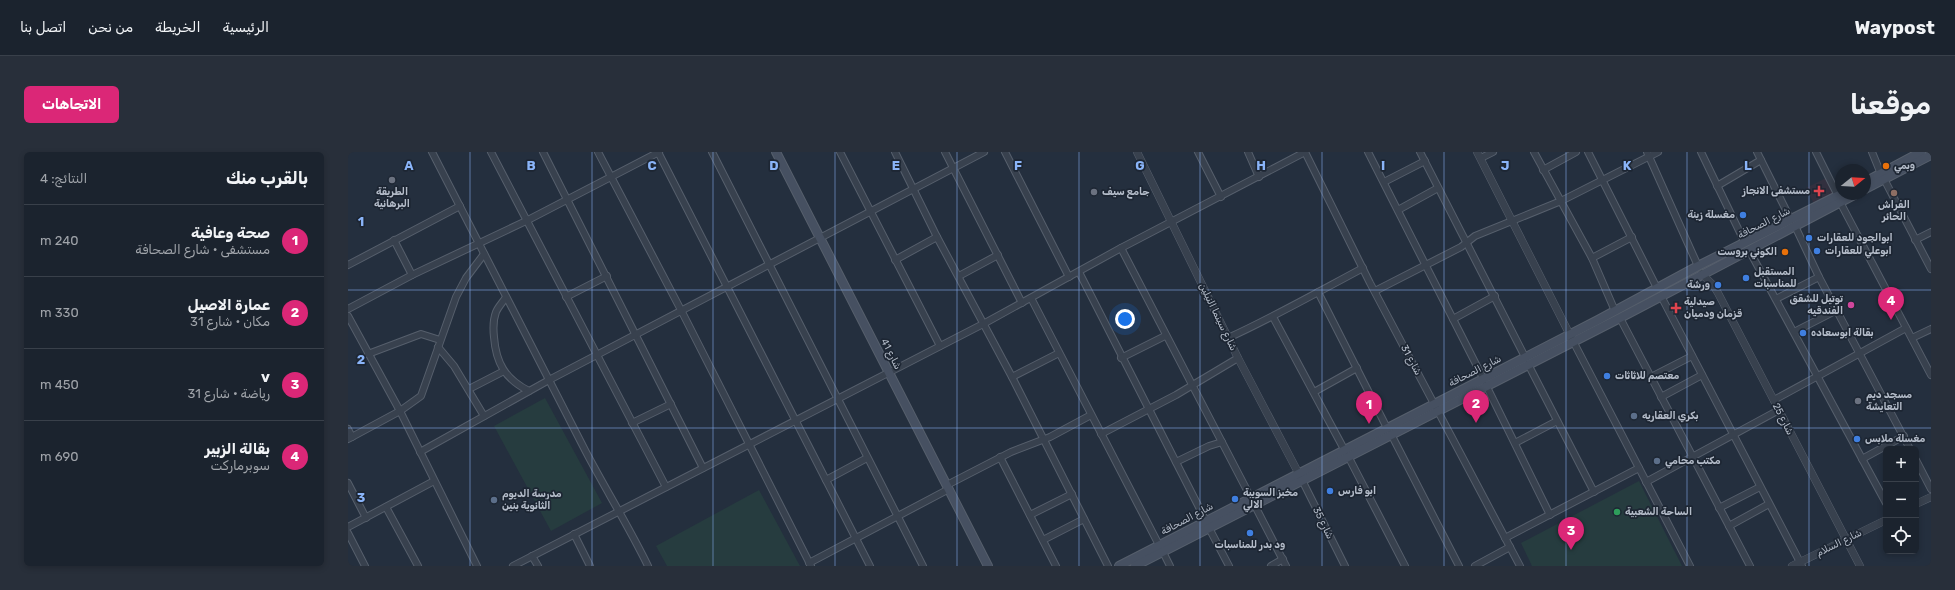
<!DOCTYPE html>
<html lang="ar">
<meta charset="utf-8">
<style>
:root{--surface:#1b232e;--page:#282f3a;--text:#f1f3f6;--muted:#a0a4aa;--line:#39404a;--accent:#db2777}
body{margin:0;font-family:Rubik,Vazirmatn,sans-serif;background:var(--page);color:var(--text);direction:rtl}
.controls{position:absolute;right:12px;bottom:12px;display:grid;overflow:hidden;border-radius:6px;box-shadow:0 2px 6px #0003}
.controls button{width:36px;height:36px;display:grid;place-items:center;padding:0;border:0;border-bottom:1px solid var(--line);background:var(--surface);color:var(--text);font:20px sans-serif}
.compass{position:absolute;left:1487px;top:12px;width:36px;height:36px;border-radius:50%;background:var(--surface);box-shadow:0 2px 6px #0003;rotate:72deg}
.you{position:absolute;left:777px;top:167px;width:14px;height:14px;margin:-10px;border:3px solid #fff;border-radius:50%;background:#1a73e8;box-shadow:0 0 0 6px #1a73e833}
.badge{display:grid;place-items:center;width:26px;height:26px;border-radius:50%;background:var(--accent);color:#fff;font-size:13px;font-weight:700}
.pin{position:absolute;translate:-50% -33px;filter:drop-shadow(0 1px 2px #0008)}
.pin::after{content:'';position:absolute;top:21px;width:14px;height:12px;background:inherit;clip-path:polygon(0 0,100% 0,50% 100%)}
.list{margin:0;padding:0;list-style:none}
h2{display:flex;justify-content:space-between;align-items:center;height:52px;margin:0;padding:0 16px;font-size:17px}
h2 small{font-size:13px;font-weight:400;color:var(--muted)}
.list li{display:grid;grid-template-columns:26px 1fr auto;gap:12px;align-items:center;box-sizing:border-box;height:72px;padding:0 16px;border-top:1px solid var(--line)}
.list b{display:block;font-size:15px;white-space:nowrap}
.list p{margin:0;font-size:13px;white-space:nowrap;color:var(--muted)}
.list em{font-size:13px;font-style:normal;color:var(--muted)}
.icon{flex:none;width:22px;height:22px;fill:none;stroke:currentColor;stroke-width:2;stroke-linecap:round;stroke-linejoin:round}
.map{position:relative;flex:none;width:1583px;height:414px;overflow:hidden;direction:ltr;border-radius:6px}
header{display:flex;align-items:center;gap:24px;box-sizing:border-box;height:56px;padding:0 20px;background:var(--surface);border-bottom:1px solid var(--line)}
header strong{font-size:19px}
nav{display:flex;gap:22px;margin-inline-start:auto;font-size:14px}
.intro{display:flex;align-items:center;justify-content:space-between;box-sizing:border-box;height:96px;padding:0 24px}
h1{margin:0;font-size:28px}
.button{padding:10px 18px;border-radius:6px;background:var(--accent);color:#fff;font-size:14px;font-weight:700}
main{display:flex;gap:24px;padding:0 24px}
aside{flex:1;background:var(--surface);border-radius:6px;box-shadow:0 2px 6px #0003}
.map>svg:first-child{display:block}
.medical{fill:#32303f}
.grass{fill:#263c3f}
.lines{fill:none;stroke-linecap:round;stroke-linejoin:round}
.minor-casing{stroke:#565f6c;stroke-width:8}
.tertiary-casing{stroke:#565f6c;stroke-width:8}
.secondary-casing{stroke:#565f6c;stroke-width:10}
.minor{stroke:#38414e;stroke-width:6}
.tertiary{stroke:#38414e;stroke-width:7}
.secondary{stroke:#465061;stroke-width:8}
.grid{fill:none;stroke:#8ab4f8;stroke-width:1;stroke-opacity:0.55}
.food-dot{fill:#e8710a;stroke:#1d2633;stroke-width:1.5}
.worship-dot{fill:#6b7280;stroke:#1d2633;stroke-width:1.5}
.health-dot{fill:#e0444e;stroke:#1d2633;stroke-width:1.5}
.education-dot{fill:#8d6e63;stroke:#1d2633;stroke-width:1.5}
.shop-dot{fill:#3f7fe0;stroke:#1d2633;stroke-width:1.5}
.hotel-dot{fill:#d1479c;stroke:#1d2633;stroke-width:1.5}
.service-dot{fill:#5c6f8a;stroke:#1d2633;stroke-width:1.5}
.leisure-dot{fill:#2e9e5b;stroke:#1d2633;stroke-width:1.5}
.labels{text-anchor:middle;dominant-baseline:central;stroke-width:3.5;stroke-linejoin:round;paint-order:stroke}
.poi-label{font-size:10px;font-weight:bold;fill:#b4bcc9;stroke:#1d2633;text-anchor:start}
.street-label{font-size:10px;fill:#b4bcc9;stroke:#1d2633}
.grid-label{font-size:13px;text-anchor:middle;font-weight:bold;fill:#8ab4f8;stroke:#1d2633;stroke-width:3.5;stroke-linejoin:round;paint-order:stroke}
</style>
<header>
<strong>Waypost</strong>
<nav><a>الرئيسية</a><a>الخريطة</a><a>من نحن</a><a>اتصل بنا</a></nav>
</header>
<div class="intro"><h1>موقعنا</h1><a class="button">الاتجاهات</a></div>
<main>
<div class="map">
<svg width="1583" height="414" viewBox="0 0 1583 414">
<rect width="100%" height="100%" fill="#242f3e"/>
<!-- medical -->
<polygon class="medical" points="1478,26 1485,41 1466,52 1458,36"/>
<!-- grass -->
<g class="grass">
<polygon points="197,246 254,351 203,379 146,274"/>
<polygon points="1291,329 1334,414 1184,414 1173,391"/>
<polygon points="411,338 452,414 319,414 308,394"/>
</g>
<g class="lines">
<defs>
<g id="minor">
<path d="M84,0C135,100 186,200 238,300C258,338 281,375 300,414"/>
<polyline points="143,0 318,335"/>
<polyline points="195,0 355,316"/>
<polyline points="250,0 333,158 463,414"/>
<polyline points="310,0 522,414"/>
<polyline points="364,0 575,414"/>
<polyline points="492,0 592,194"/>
<polyline points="547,0 589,85 664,225 760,414"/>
<polyline points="597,0 674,151"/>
<polyline points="657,0 721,125"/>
<polyline points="850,0 873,45"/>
<polyline points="900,0 911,25"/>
<polyline points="957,0 1022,131 1172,414"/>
<polyline points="1020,0 1135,226"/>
<polyline points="1072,0 1177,205"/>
<polyline points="1186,0 1244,106 1267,159"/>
<polyline points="1240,0 1309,136"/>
<polyline points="1299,0 1350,114"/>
<polyline points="1353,0 1397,91"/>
<polyline points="1409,0 1443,68"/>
<polyline points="1468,0 1490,44"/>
<polyline points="1524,0 1533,22"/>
<polyline points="1133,6 1145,0"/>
<polyline points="1195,18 1228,0"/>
<polyline points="1536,27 1583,117"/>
<polyline points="1036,30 1077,9"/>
<polyline points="1369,34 1413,8"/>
<polyline points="1492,50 1583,223"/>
<polyline points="1050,58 1090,36"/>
<polyline points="1447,74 1471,125 1562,297"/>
<polyline points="46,88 64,123"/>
<polyline points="1567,88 1583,80"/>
<polyline points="773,96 903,346"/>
<polyline points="1401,98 1538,351"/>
<polyline points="1244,106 1284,85"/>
<polyline points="547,108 589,85"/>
<polyline points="0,113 112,54"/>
<polyline points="731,120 858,369"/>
<polyline points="611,124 650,103"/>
<polyline points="1027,139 1113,95 1127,84 1213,49 1310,0"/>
<polyline points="970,140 1039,276"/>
<polyline points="1313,144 1454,414"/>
<path d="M158,145C155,150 150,155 148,160C145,168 145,176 146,185C148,211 157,227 181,239"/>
<polyline points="218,145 259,124"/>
<polyline points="683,146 811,393"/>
<polyline points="1428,147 1471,125"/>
<polyline points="0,157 64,123 178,69 311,0"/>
<polyline points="0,164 52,259 129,414"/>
<polyline points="925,165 997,299"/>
<polyline points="1272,166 1402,414"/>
<polyline points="1105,167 1147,144"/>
<polyline points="1446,180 1489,158"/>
<path d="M880,186C926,165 970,140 1015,116"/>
<polyline points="1564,186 1583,177"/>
<polyline points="1225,189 1342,414"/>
<polyline points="90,195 106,214 136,264"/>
<polyline points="20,202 73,182 92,188"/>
<polyline points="773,206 817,184"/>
<polyline points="1180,212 1246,340"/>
<polyline points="664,225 711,201"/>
<polyline points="1303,225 1344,204"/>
<polyline points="1138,233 1202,363"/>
<polyline points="121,237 156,219"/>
<polyline points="966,240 1009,216"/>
<polyline points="1313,245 1354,223"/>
<polyline points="1426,248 1558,176"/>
<polyline points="284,271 323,252"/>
<polyline points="0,277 4,285"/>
<polyline points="753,282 828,243 890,206"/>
<polyline points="1043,282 1111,414"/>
<polyline points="0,287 52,259 73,244 108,145 118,126 136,102"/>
<polyline points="1167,291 1209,269"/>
<polyline points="72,300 201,228 636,0"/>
<polyline points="1000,304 1057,414"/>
<polyline points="652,305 708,414"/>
<polyline points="1514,307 1556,284"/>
<polyline points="1568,308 1583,337"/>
<polyline points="828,310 861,294 874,290"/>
<polyline points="478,328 519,306"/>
<polyline points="954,328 997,414"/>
<polyline points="1298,330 1431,258"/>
<polyline points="0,331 18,366"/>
<polyline points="599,333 663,300 702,285 743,263"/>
<polyline points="906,352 938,414"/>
<polyline points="38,355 70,414"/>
<polyline points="1371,356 1412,335"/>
<polyline points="682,363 724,342"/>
<polyline points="1381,374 1421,352"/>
<polyline points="0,375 86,329"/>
<polyline points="861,376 881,414"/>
<polyline points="0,381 17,414"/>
<polyline points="226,382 242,414"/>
<polyline points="1157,386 1291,316"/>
<polyline points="695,388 736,367"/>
<polyline points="815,400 822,414"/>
<polyline points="184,404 190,414"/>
<polyline points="461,411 601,337"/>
<polyline points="165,414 637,171 773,96 957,0"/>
<polyline points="923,414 935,407"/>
<polyline points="1127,414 1162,395"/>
</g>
<g id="tertiary">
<polyline points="789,0 890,206 953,326"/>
<polyline points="1129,0 1224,187"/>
<polyline points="1354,122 1365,133 1370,141 1512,414"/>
<polyline points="1568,352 1583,345"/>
<polyline points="1444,414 1538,368"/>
</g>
<g id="secondary">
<polyline points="428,0 640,414"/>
<polyline points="1517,30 1573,0"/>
<polyline points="1517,37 1583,3"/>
<polyline points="771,414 1250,168 1350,114 1493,42"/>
<polyline points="787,414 1272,166 1508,42"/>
</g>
</defs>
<!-- minor casing -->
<use href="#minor" class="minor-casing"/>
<!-- tertiary casing -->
<use href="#tertiary" class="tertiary-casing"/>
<!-- secondary casing -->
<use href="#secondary" class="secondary-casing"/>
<!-- minor -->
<use href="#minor" class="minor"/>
<!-- tertiary -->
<use href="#tertiary" class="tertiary"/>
<!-- secondary -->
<use href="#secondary" class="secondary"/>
</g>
<!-- grid -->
<path class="grid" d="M122,0V414M244,0V414M365,0V414M487,0V414M609,0V414M731,0V414M852,0V414M974,0V414M1096,0V414M1218,0V414M1339,0V414M1461,0V414M0,138H1583M0,276H1583"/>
<!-- markers -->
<g class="food-dot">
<circle cx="1538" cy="14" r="4"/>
<circle cx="1437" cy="100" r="4"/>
</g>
<g class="worship-dot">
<circle cx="44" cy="28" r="4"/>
<circle cx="746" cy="40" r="4"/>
<circle cx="1510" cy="249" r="4"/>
</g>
<g class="health-dot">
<path d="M1469 33h4v4h4v4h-4v4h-4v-4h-4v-4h4z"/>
<path d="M1326 150h4v4h4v4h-4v4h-4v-4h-4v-4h4z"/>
</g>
<circle class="education-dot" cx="1546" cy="41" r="4"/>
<g class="shop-dot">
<circle cx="1395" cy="63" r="4"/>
<circle cx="1461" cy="86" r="4"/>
<circle cx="1469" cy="99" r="4"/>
<circle cx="1398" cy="126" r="4"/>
<circle cx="1370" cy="133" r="4"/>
<circle cx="1455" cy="181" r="4"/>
<circle cx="1259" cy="224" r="4"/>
<circle cx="1509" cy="287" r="4"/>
<circle cx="982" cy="339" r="4"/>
<circle cx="887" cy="347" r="4"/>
<circle cx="902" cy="381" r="4"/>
</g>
<circle class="hotel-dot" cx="1503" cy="153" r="4"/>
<g class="service-dot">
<circle cx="1286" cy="264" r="4"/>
<circle cx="1309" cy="309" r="4"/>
<circle cx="146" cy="348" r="4"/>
</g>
<circle class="leisure-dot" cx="1269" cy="360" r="4"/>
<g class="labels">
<!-- poi labels -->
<g class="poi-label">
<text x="1546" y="14">وبمي</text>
<text x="1462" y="39" text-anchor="end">مستشفى الانجاز</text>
<text x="44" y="40" text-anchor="middle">الطريقة<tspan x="44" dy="12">البرهانية</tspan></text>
<text x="754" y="40">جامع سيف</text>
<text x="1546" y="53" text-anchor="middle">الفراش<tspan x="1546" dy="12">الحائر</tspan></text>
<text x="1387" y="63" text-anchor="end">مغسلة زينة</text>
<text x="1469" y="86">ابوالجود للعقارات</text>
<text x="1477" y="99">ابوعلي للعقارات</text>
<text x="1429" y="100" text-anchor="end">الكوني بروست</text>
<text x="1406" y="120">المستقبل<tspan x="1406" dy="12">للمناسبات</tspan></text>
<text x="1362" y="133" text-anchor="end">ورشة</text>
<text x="1495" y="147" text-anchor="end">توتيل للشقق<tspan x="1495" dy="12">الفندقيه</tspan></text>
<text x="1336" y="150">صيدلية<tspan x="1336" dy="12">قزمان ودميان</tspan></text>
<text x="1463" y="181">بقالة ابوسعاده</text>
<text x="1267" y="224">معتصم للاثاثات</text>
<text x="1518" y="243">مسجد ديم<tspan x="1518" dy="12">التعايشة</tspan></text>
<text x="1294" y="264">بكري العقاريه</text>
<text x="1517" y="287">مغسلة ملابس</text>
<text x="1317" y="309">مكتب محامي</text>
<text x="990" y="339">ابو فارس</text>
<text x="895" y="341">مخبز السويبة<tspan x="895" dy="12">الالي</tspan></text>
<text x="154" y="342">مدرسة الديوم<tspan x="154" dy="12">الثانوية بنين</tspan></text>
<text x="1277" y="360">الساحة الشعبية</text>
<text x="902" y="393" text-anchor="middle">ود بدر للمناسبات</text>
</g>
<!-- street labels -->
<g class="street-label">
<text transform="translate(1416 71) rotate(-27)">شارع الصحافة</text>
<text transform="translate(870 165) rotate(64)">شارع سينما النيلين</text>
<text transform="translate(543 202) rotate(63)">شارع 41</text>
<text transform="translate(1063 208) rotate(62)">شارع 31</text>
<text transform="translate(1127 219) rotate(-27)">شارع الصحافة</text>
<text transform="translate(1435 267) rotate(63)">شارع 25</text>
<text transform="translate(839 367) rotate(-28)">شارع الصحافة</text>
<text transform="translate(975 371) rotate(64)">شارع 35</text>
<text transform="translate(1491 391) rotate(-26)">شارع السلام</text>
</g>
</g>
<g class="grid-label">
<text x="61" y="18">A</text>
<text x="183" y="18">B</text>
<text x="304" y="18">C</text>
<text x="426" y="18">D</text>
<text x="548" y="18">E</text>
<text x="670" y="18">F</text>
<text x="792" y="18">G</text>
<text x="913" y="18">H</text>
<text x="1035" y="18">I</text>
<text x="1157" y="18">J</text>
<text x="1279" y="18">K</text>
<text x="1400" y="18">L</text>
<text x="13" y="74">1</text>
<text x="13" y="212">2</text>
<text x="13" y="350">3</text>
</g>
</svg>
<div class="controls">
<button>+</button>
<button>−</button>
<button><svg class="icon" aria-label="locate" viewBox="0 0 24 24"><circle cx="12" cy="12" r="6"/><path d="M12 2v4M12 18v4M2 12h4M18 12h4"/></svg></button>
</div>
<svg class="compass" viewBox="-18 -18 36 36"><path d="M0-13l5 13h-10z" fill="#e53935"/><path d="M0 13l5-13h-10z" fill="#a0a4aa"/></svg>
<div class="you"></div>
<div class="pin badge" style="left:1021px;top:272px">1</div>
<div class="pin badge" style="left:1128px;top:271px">2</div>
<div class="pin badge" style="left:1223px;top:398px">3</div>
<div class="pin badge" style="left:1543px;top:168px">4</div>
</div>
<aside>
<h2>بالقرب منك<small>النتائج: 4</small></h2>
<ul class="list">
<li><span class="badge">1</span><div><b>صحة وعافية</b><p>مستشفى · شارع الصحافة</p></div><em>240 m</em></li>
<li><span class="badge">2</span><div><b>عمارة الاصيل</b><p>مكان · شارع 31</p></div><em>330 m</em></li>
<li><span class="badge">3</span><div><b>v</b><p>رياضة · شارع 31</p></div><em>450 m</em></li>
<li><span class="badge">4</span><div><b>بقالة الزبير</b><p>سوبرماركت</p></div><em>690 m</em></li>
</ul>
</aside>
</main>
